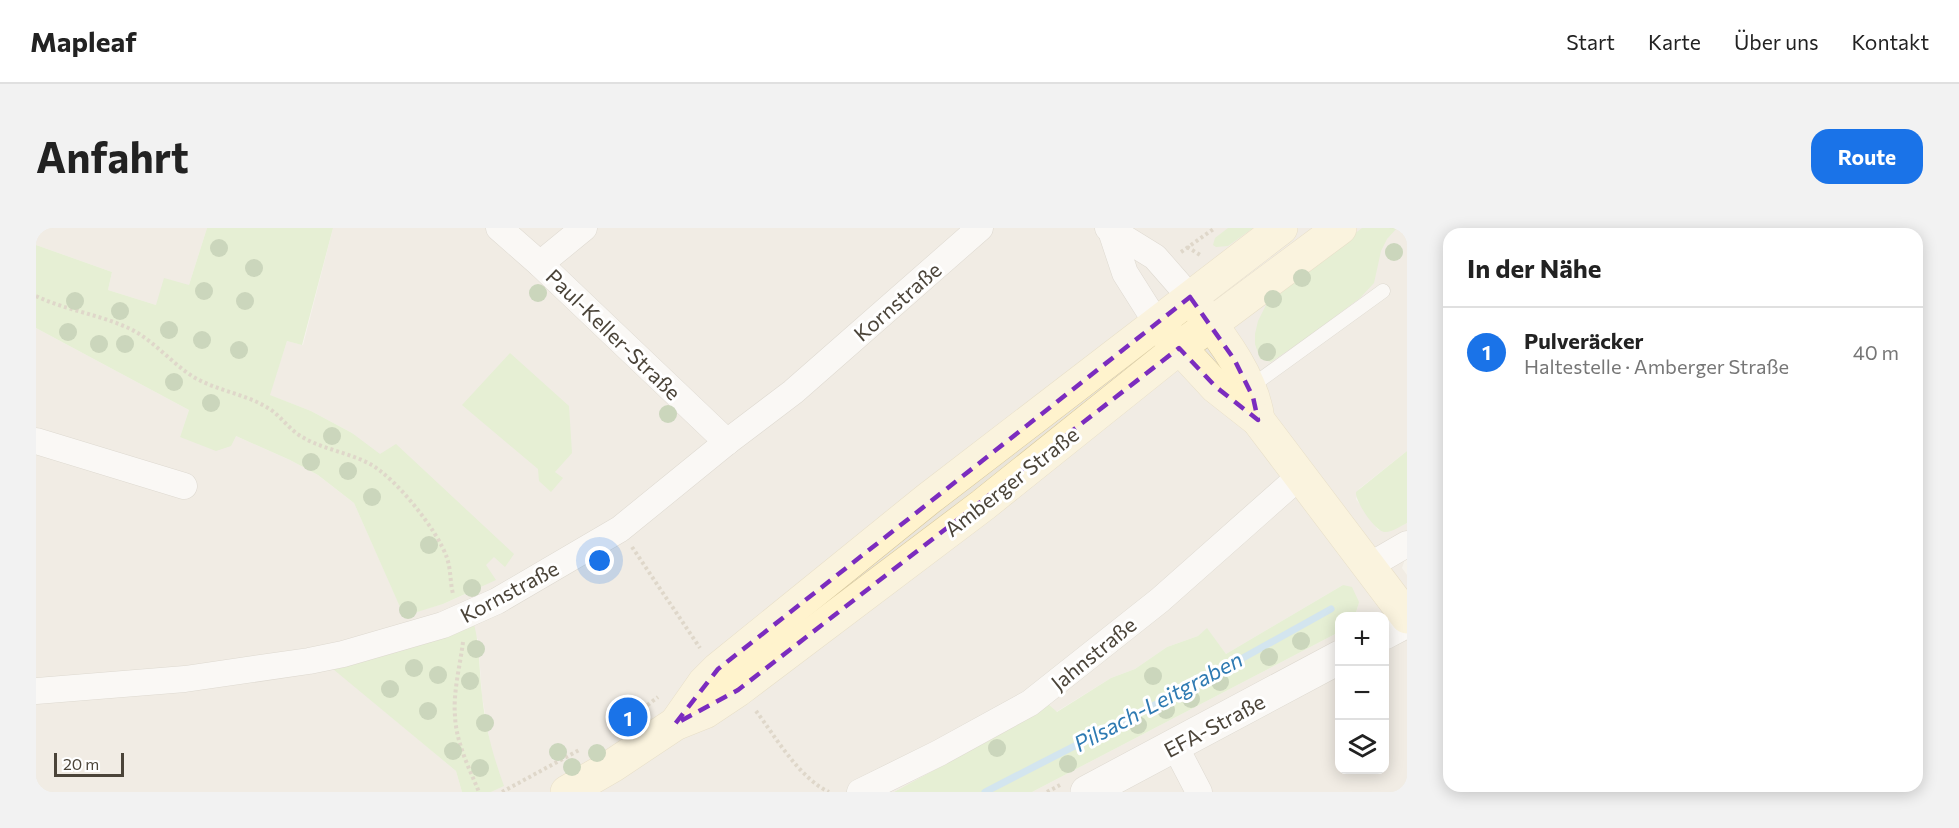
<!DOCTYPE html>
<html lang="de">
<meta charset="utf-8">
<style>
:root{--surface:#fff;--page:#f2f2f2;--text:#222;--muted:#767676;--line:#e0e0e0;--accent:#1a73e8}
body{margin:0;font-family:Commissioner,sans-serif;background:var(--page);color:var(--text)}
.controls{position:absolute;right:18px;bottom:18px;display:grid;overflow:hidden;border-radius:12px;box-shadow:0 3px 15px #0003}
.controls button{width:54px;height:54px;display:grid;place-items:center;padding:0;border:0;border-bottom:2px solid var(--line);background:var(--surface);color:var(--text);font:30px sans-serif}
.scale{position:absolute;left:18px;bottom:15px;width:70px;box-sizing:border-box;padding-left:6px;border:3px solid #4b4439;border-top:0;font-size:16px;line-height:21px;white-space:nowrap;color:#4b4439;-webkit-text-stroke:4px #fff;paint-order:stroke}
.you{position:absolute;left:564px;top:333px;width:21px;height:21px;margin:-15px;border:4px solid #fff;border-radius:50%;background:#1a73e8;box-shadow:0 0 0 9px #1a73e833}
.badge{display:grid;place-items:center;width:39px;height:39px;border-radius:50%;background:var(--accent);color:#fff;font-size:20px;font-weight:700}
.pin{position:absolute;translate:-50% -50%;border:3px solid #fff;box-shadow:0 2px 6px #0006}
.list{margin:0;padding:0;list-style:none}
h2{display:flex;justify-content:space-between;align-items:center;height:78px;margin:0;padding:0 24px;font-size:26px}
h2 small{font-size:20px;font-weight:400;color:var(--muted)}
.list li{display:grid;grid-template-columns:39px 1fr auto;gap:18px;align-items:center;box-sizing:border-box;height:90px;padding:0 24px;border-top:2px solid var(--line)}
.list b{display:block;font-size:22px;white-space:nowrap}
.list p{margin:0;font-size:20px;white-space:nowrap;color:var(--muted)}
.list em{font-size:20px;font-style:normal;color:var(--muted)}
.icon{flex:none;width:33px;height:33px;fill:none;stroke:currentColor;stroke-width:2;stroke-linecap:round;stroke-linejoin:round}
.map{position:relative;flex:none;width:1371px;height:564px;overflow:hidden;border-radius:18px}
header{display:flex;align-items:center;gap:36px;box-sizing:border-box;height:84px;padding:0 30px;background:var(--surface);border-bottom:2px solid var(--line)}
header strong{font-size:28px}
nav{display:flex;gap:33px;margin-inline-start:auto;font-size:21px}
.intro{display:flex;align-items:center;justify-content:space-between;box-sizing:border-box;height:144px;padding:0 36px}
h1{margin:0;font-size:42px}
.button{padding:15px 27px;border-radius:18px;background:var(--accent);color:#fff;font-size:21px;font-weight:700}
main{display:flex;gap:36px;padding:0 36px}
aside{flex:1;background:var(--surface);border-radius:18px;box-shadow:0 3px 15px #0003}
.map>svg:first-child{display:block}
.residential{fill:#eae5da}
.green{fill:#d2eab5}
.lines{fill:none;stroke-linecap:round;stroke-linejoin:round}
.stream{stroke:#a9d4f2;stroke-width:7}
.service-casing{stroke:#c2bbae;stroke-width:15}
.minor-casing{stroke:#c2bbae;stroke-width:27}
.tertiary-casing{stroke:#c2bbae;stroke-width:34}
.secondary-casing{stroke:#d6c79b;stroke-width:34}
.path{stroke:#c4b79f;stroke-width:4;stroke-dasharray:3 3;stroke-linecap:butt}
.service{stroke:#fff;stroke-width:14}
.minor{stroke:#fff;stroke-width:26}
.tertiary{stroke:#fff;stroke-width:33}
.secondary{stroke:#fff3cd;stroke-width:33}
.tree{fill:#97b381}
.marked{fill:none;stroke:#7b2cbf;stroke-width:4.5;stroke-dasharray:12 8;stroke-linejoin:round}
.labels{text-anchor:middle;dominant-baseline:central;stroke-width:6;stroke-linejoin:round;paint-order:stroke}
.street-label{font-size:21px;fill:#4b4439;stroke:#fff}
.water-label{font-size:22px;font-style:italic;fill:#2e7ab2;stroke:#fff}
</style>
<header>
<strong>Mapleaf</strong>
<nav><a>Start</a><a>Karte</a><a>Über uns</a><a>Kontakt</a></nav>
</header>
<div class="intro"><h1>Anfahrt</h1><a class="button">Route</a></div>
<main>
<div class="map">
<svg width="1371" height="564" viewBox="0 0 1371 564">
<rect width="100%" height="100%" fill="#f6f3ec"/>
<!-- residential -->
<g class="residential">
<polygon points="0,0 171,0 153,57 120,77 72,62 76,44 0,17"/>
<polygon points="297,0 1371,0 1371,223 1323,261 1320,271 1342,302 1365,298 1371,295 1371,325 1366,340 1371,347 1371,564 996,564 1303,404 1304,542 1348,542 1348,388 1319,388 1322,378 1307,357 1190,426 1171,401 1162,408 1131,419 1099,441 1075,450 1020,484 1010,473 922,529 858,564 455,564 467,558 456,527 446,468 442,411 414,407 345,429 298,441 420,543 426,564 0,564 0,100 153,182 144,209 200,208 254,232 282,247 318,275 368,387 407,376 443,360 316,205 275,183 233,167 251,113 267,117"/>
</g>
<!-- green -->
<g class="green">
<polygon points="171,0 297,0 266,117 251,113 234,167 275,183 316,205 344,226 360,216 478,326 469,339 458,329 450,337 460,352 407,376 368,388 318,275 282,247 254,232 200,208 195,218 180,223 144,209 153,182 0,100 0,17 76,44 72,62 120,77 128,50 153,57"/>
<polygon points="1192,0 1217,0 1192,18 1180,19 1177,17 1179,10"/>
<polygon points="1326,0 1361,0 1351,11 1345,23 1338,55 1324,70 1272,109 1235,134 1224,131 1219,116 1219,106 1222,93 1233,71"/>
<polygon points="474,125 533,178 536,225 519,244 527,250 515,264 503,253 502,241 426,177"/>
<path d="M1371,223V295C1365,298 1355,305 1348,304C1338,302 1319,273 1320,264Z"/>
<polygon points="1307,357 1316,359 1323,374 1319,388 1304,388 1303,404 996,564 858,564 922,529 1009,473 1021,484 1075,450 1099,441 1131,419 1162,408 1171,400 1190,426"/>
<path d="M438,396C444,419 443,443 446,467C449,498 457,528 468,558L455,564H426L420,543L297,441L381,418Z"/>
</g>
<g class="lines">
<!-- stream -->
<polyline class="stream" points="949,564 1171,450 1295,381"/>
<defs>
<polyline id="service" points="1213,160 1347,63"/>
<g id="minor">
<polyline points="463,0 504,36 691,214"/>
<polyline points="1072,0 1119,29 1154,69"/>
<polyline points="1075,3 1089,45 1120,94"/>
<polyline points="504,36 548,0"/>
<polyline points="0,213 148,258"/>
<polyline points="1333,338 1371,316"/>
<polyline points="0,463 149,451 273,433 307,426 407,397 461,373 584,301 691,214 757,164 944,0"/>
<polyline points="1139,518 1163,564"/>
<polyline points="824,564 903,525 994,475 1124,372 1264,248"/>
</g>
<g id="tertiary">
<polyline points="1348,405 1371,393"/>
<polyline points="1051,564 1304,429"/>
</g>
<g id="secondary">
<path d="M1163,81C1187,111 1218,153 1222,192"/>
<polyline points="1129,104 1180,159 1222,192 1371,389"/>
<polyline points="640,495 668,455 682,441 892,271 1245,0"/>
<polyline points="531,564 576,538 639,496 669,484 702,462 947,277 1143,120 1304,0"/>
</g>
</defs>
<!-- service casing -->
<use href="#service" class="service-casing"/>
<!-- minor casing -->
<use href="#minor" class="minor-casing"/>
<!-- tertiary casing -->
<use href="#tertiary" class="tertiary-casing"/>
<!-- secondary casing -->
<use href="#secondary" class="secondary-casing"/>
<!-- path -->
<g class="path">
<polyline points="1151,19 1166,28"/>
<polyline points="1145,24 1179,0"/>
<path d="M0,68C29,82 61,86 90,99C116,110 133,133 156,148C180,163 208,165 232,180C244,187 251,199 263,207C284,221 312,224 334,236C360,250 402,303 411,330C415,342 414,354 417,366"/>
<polyline points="596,319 664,420"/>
<path d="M427,414C424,438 417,464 419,488C420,514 433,540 443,564"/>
<path d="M720,483C739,508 763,550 793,564"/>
<polyline points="597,488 622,469"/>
<polyline points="466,564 545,521"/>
<polyline points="1011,564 1024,557"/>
</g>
<!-- service -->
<use href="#service" class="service"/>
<!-- minor -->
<use href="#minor" class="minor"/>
<!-- tertiary -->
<use href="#tertiary" class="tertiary"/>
<!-- secondary -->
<use href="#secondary" class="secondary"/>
</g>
<!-- trees -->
<g class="tree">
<circle cx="183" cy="20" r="9"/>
<circle cx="1358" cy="24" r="9"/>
<circle cx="218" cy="40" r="9"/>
<circle cx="1266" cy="50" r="9"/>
<circle cx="168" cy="63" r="9"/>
<circle cx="502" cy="65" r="9"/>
<circle cx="1237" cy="71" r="9"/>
<circle cx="39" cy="73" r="9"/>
<circle cx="209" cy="73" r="9"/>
<circle cx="84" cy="83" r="9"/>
<circle cx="133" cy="102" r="9"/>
<circle cx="32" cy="104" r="9"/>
<circle cx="166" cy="112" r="9"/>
<circle cx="63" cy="116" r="9"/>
<circle cx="89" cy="116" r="9"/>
<circle cx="203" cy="122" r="9"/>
<circle cx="1231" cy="124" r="9"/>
<circle cx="138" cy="154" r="9"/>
<circle cx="175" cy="175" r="9"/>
<circle cx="632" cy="186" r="9"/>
<circle cx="296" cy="208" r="9"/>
<circle cx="275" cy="234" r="9"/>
<circle cx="312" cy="243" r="9"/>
<circle cx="336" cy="269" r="9"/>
<circle cx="393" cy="317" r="9"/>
<circle cx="436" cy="360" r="9"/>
<circle cx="372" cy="382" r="9"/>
<circle cx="1265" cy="413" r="9"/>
<circle cx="440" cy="421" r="9"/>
<circle cx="1233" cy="429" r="9"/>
<circle cx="378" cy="440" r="9"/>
<circle cx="402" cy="447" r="9"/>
<circle cx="1117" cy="448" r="9"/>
<circle cx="434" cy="453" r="9"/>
<circle cx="1184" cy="454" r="9"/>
<circle cx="354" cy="461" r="9"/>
<circle cx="1155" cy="471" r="9"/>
<circle cx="1130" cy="482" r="9"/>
<circle cx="392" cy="483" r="9"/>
<circle cx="449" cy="495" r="9"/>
<circle cx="1102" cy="497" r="9"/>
<circle cx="961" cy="520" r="9"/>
<circle cx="417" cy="523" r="9"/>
<circle cx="522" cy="524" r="9"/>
<circle cx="561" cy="525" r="9"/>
<circle cx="1032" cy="536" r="9"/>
<circle cx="536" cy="539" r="9"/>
<circle cx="444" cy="540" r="9"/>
</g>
<!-- marked area -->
<path d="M0 0H1371V564H0ZM1154,69L1198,131L1217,169L1222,192L1180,159L1143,120L702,462L639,496L682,441Z" fill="#f6f3ec" fill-opacity=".55" fill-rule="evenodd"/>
<path class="marked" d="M1154,69L1198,131L1217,169L1222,192L1180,159L1143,120L702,462L639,496L682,441Z"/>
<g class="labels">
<!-- street labels -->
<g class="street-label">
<text transform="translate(861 73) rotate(-41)">Kornstraße</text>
<text transform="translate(578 106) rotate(44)">Paul-Keller-Straße</text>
<text transform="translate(975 253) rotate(-38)">Amberger Straße</text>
<text transform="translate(473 363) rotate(-28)">Kornstraße</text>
<text transform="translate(1057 425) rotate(-39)">Jahnstraße</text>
<text transform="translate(1178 497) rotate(-28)">EFA-Straße</text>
</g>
<!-- water labels -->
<g class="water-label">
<text transform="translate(1122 473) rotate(-28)">Pilsach-Leitgraben</text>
</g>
</g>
</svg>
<div class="controls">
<button>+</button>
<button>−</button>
<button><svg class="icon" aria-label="layers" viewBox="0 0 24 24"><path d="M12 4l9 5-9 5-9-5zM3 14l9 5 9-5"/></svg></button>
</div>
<div class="scale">20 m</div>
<div class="you"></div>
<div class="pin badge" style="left:592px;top:489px">1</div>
</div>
<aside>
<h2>In der Nähe<small></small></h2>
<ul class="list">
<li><span class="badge">1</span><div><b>Pulveräcker</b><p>Haltestelle · Amberger Straße</p></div><em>40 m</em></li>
</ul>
</aside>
</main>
